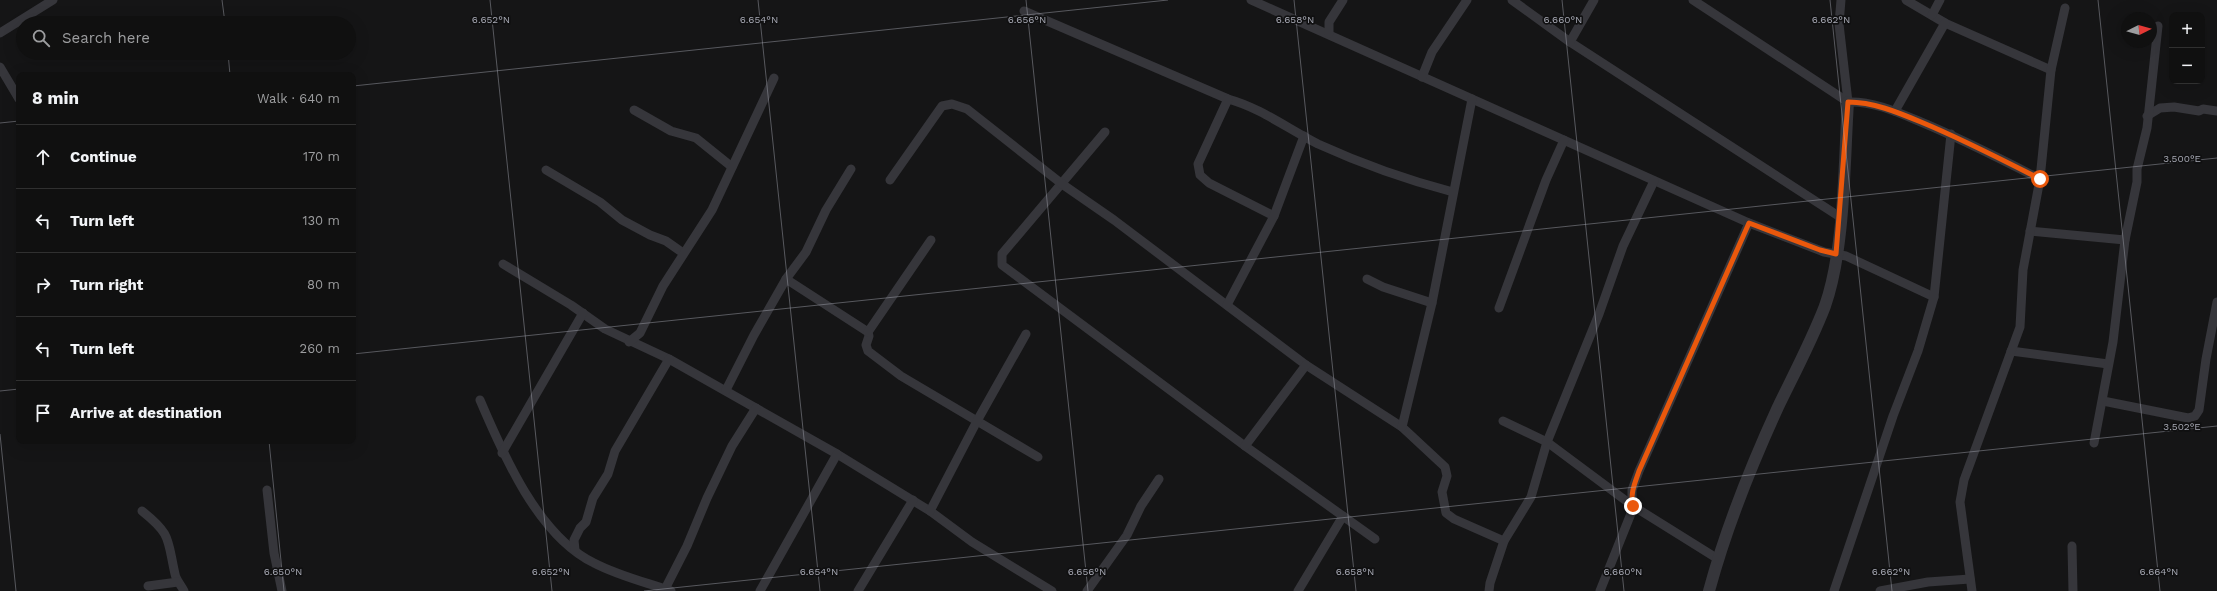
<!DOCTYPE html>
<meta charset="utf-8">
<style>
:root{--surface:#101010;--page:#1e1e1e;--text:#f1f3f6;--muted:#9c9d9f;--line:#303030}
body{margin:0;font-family:"Work Sans",sans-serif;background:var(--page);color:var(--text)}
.controls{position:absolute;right:12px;top:12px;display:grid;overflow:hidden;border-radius:8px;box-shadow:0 4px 16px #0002}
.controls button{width:36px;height:36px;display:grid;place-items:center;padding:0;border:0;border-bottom:1px solid var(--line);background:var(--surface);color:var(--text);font:20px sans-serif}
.compass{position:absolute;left:2121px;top:12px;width:36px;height:36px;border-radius:50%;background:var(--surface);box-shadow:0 4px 16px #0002;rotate:84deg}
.stop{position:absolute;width:12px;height:12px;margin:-9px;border:3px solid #ea580c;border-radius:50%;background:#fff}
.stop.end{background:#ea580c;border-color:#fff;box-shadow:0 1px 4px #0008}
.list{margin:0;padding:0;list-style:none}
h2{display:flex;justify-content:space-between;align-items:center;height:52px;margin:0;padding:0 16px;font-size:17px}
h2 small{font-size:13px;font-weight:400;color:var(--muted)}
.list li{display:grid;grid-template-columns:26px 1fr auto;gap:12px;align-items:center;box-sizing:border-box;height:64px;padding:0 16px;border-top:1px solid var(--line)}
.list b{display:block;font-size:15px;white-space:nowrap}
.list em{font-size:13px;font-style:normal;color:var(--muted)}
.icon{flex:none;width:22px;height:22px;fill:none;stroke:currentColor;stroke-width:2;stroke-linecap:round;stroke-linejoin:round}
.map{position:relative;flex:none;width:2217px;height:591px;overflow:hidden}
.search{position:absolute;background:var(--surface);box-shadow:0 4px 16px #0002;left:16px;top:16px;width:340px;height:44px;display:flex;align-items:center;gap:10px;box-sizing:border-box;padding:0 14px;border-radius:22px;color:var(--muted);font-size:15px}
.panel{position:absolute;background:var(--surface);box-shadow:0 4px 16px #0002;left:16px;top:72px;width:340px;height:372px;border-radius:8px}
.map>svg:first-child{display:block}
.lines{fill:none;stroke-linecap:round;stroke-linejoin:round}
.minor{stroke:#36363b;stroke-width:9}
.tertiary{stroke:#36363b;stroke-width:12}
.route{stroke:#ea580c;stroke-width:5}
.ticks{fill:none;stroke:#a8aab5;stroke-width:1;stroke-opacity:0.45}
.ticks-label{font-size:10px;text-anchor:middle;fill:#a8aab5;stroke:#101011;stroke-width:3.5;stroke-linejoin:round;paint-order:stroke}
</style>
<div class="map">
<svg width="2217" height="591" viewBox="0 0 2217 591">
<rect width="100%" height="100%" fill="#151516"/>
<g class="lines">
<!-- minor -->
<g class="minor">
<polyline points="1251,0 1749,223 1824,252 1846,256 1934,297"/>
<polyline points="1512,0 1570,42 1840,217"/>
<path d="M1693,0L1848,102C1873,101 1897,112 1921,122C1962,139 2001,159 2040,179"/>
<polyline points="1841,0 1839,24 1848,102"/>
<polyline points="1906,0 1945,23 2051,70"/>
<path d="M1024,11L1228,99C1261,108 1288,129 1318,144C1362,164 1407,180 1453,192"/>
<polyline points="1932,15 1940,0"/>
<polyline points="0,33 53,0"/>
<polyline points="1329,33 1329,22 1343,0"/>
<polyline points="1570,42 1594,0"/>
<polyline points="0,67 19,99"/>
<polyline points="1422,77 1432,52 1467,0"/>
<polyline points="1228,99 1198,164 1200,175 1209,183 1274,216"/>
<polyline points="634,110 671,131 696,138 732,167"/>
<polyline points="1895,111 1945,23"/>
<polyline points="2147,116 2160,108 2174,107 2199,111 2203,109 2217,111"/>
<polyline points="1105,132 1002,254 1002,265 1245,446 1375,539"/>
<polyline points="546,170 600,202 622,220 650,235 666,241 683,253"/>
<polyline points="890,180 942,106 952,104 967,109 1062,184 1114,220 1306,365 1402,427 1445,467 1447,476 1442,492 1446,513 1454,519 1504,541"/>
<polyline points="2030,231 2125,240"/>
<polyline points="503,264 571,305 605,329 669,359 837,454 930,511 972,542 1052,591"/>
<polyline points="786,279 868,332 869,336 866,345 868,351 901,376 1038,457"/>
<polyline points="1367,279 1383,287 1432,303"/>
<polyline points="1227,305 1274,216 1304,136"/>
<polyline points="1499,308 1546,180 1564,140"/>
<polyline points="868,332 931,240"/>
<polyline points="629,342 640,333 663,286 712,210 774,78"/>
<polyline points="2011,351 2108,364"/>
<polyline points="726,390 754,335 786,279 806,252 826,210 851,169"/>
<path d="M480,400C503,454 538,536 594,563C619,576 645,582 671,591"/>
<polyline points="2103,401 2188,418 2195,416 2199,410 2206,359 2217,302"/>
<polyline points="1503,421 1547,442 1633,506 1718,559"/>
<polyline points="1402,427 1432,303 1472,99"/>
<polyline points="2094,443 2113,342 2125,240 2137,182 2137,169 2147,128 2158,26"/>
<polyline points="1245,446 1306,365"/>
<polyline points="502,453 583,313"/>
<polyline points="267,490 274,553 282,591"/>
<path d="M142,511C172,535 167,539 175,574C176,580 181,585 184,591"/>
<polyline points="930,511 977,421 1026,334"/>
<polyline points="2072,546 2073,591"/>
<polyline points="575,550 574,540 580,528 586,522 593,498 608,474 615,451 669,359"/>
<polyline points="148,586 178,582"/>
<polyline points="664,591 687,546 707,498 732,446 756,408"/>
<polyline points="760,591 837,454"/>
<polyline points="858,591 913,500"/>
<polyline points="1087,591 1127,535 1141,506 1159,479"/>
<polyline points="1298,591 1343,516"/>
<polyline points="1489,591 1490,583 1504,541 1531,497 1547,442 1599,314 1623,246 1654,181"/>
<polyline points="1600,591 1632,511 1632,490 1639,471 1749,223"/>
<polyline points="1834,591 1893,416 1918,351 1934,297 1951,134"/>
<polyline points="1880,591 1928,582 1970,579"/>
<polyline points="1972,591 1960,502 1964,480 2020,327 2023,270 2040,179 2051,70 2065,8"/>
</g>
<!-- tertiary -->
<path class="tertiary" d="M1709,591C1726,528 1751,466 1778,407C1794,374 1812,340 1825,306C1845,249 1844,163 1848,102"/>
</g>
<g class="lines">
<!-- route -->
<path class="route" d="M1633,506C1630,493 1635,483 1639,471L1749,223L1820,250L1836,254L1848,102C1873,102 1897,112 1921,122C1962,139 2001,159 2040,179"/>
</g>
<!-- ticks -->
<path class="ticks" d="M222,0L225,23M490,0L552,591M758,0L820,591M1026,0L1088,591M1294,0L1356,591M1562,0L1624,591M1830,0L1892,591M2098,0L2160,591M228,53L230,75M353,86L1168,0M0,123L19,121M353,354L2217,158M0,391L19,389M0,434L16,591M269,441L284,591M644,591L2217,426"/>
<g class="ticks-label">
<text x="491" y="23">6.652°N</text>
<text x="759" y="23">6.654°N</text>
<text x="1027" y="23">6.656°N</text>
<text x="1295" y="23">6.658°N</text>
<text x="1563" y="23">6.660°N</text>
<text x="1831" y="23">6.662°N</text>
<text x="2182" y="162">3.500°E</text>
<text x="2182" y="430">3.502°E</text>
<text x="283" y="575">6.650°N</text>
<text x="551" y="575">6.652°N</text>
<text x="819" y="575">6.654°N</text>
<text x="1087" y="575">6.656°N</text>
<text x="1355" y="575">6.658°N</text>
<text x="1623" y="575">6.660°N</text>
<text x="1891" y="575">6.662°N</text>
<text x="2159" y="575">6.664°N</text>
</g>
</svg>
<div class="controls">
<button>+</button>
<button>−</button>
</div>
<svg class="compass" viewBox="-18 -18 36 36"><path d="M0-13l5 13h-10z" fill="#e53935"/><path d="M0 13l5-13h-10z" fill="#9c9d9f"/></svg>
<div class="stop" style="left:2040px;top:179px"></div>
<div class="stop end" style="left:1633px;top:506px"></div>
<div class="search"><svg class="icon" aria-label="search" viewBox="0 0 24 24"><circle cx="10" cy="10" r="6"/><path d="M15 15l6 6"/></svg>Search here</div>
<section class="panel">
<h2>8 min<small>Walk · 640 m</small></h2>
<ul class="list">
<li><svg class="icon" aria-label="ahead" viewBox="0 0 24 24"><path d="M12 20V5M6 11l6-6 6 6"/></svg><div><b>Continue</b></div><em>170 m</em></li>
<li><svg class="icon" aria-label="left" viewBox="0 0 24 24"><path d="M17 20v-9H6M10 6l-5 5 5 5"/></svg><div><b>Turn left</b></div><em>130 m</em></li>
<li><svg class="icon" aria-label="right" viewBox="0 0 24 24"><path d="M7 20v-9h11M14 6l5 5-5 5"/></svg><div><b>Turn right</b></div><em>80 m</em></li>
<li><svg class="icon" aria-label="left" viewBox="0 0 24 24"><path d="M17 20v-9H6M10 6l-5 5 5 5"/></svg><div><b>Turn left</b></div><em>260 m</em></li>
<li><svg class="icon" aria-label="arrive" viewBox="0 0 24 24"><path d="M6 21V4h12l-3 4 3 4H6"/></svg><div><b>Arrive at destination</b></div></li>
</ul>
</section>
</div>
